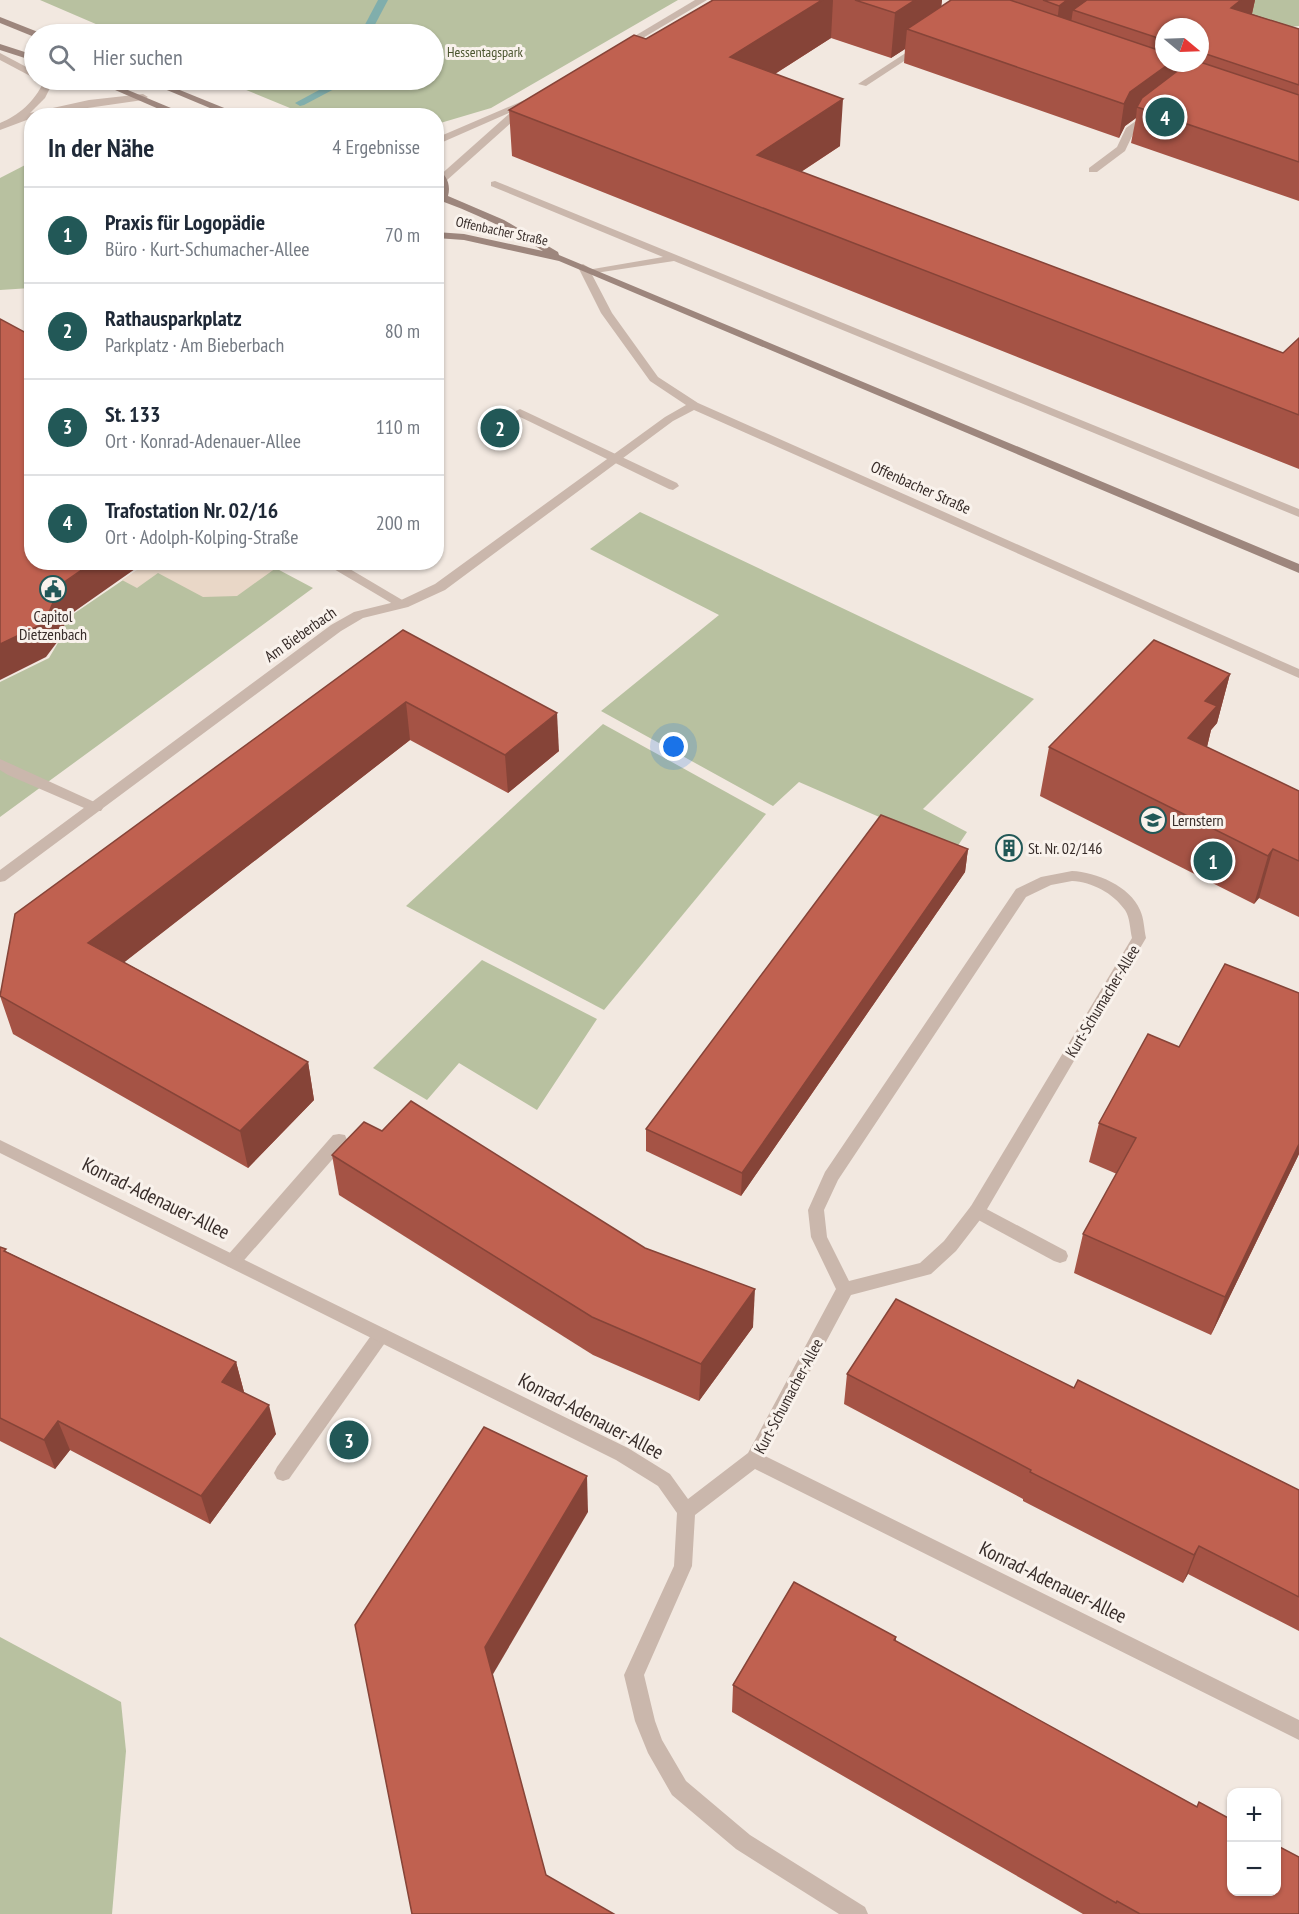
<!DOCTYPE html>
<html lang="de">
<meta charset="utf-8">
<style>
:root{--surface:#fff;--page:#f2f2f3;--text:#1f2937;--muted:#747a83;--line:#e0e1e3;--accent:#225857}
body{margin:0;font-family:"PT Sans Narrow",sans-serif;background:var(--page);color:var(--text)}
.controls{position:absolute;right:18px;bottom:18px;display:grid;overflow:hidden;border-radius:12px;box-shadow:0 2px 4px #0004}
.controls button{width:54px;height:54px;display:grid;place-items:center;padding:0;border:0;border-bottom:2px solid var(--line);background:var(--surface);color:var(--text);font:30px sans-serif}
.compass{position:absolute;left:1155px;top:18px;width:54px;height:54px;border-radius:50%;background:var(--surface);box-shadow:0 2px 4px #0004;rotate:109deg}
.you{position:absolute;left:674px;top:747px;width:21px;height:21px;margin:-15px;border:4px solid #fff;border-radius:50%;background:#1a73e8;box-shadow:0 0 0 9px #1a73e833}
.badge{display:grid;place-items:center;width:39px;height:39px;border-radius:50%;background:var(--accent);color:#fff;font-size:20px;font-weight:700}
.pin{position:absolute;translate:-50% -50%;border:3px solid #fff;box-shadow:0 2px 6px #0006}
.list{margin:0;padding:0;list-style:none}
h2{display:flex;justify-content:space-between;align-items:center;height:78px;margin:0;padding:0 24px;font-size:26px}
h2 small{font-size:20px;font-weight:400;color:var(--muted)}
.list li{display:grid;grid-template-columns:39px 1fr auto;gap:18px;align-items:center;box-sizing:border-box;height:96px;padding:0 24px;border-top:2px solid var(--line)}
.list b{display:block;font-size:22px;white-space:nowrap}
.list p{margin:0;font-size:20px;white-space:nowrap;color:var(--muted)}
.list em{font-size:20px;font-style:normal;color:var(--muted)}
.icon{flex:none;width:33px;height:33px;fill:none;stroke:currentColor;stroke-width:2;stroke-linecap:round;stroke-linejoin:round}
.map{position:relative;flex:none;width:1299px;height:1914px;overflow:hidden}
.search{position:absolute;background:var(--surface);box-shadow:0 2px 4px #0004;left:24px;top:24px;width:420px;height:66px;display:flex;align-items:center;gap:15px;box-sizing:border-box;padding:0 21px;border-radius:33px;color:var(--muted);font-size:22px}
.panel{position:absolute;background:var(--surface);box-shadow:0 2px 4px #0004;left:24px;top:108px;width:420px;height:462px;border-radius:24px}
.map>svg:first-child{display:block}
.green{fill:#b8c1a0}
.plaza{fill:#e9d7c7}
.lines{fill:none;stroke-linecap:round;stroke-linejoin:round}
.stream{fill:#80aeac;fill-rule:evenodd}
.service{fill:#cab7ac;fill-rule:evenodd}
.minor{fill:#cab7ac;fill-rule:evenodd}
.secondary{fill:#9d867d;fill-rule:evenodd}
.wall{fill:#a55345;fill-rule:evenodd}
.shaded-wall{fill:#864438}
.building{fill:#c06150;stroke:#864438;stroke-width:1.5}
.labels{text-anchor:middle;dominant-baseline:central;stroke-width:6;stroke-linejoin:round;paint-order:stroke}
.far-park-label{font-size:14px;fill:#4b552f;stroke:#f9f2ec}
.far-street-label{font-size:14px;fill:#382d2a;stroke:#f9f2ec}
.street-label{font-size:16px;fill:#382d2a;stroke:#f9f2ec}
.poi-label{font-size:16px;fill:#382d2a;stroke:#f9f2ec;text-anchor:start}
.near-street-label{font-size:20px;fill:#382d2a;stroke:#f9f2ec}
</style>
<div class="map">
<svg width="1299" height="1914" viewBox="0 0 1299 1914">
<rect width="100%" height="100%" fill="#f2e8e0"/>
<!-- green -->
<g class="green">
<polygon points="40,0 678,0 491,108 437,124 436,116 307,115 222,80 434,80 434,34 119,34"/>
<polygon points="1222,0 1299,0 1299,26 1257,31"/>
<polygon points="31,162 31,288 0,290 0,178"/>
<polygon points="640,512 1034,699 923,809 967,832 955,850 799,782 773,806 601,711 719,615 590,549"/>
<polygon points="148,563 266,563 313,588 0,817 0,682 49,658 59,641 66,619"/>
<polygon points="603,724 766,814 604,1010 406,906"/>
<polygon points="482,960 597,1019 537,1110 459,1063 427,1100 373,1068"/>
<polygon points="0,1637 121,1702 126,1751 112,1914 0,1914"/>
</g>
<!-- plaza -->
<polygon class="plaza" points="266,563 276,568 237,596 203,597 158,573 137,588 122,580 148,563"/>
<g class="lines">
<!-- stream -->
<g class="stream">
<polygon points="378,0 388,0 370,34 360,34"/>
<polygon points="334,82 338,83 338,87 304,105 300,106 295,103"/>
</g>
<!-- service -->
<g class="service">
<polygon points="921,43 926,46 924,48 866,86 858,84"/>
<polygon points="0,53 34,71 34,78 0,60"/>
<path d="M39,80H50L53,82L45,98L30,113L89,100L143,94L148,97L143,100L32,116V118L0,130V123C18,116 35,101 43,83Z"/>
<polygon points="1147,113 1155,115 1134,132 1125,151 1097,172 1089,172 1089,168 1117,147 1126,128"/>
<polygon points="495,181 1299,509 1299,517 674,261 589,274 588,272 593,269 663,257 491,186 491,182"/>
<polygon points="520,409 677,483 679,486 673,490 669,489 516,415 516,411"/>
<polygon points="322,562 338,562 409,604 408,607 398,607"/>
<polygon points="0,759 101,805 103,808 101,811 91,811 8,775 0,770"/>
<polygon points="339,1134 345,1135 347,1140 345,1145 239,1266 233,1268 227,1266 225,1261 227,1256 333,1135"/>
<polygon points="977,1204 1066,1251 1068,1256 1066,1261 1060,1263 1054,1261 971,1216 969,1211 971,1206"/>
<polygon points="381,1328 387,1330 390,1335 387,1340 289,1479 283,1481 277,1479 274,1473 277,1467 375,1330"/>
</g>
<!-- minor -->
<g class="minor">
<polygon points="695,0 707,0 626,48 618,46"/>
<polygon points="527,99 532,102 519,109 523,112 521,114 446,181 438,181 438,177 511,112 436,145 436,138"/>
<polygon points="583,264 588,267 612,313 658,377 698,403 1299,669 1299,678 694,410 673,421 445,590 408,607 363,618 341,631 5,881 0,882 0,870 331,625 354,612 399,601 435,584 665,417 686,405 650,381 601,313 578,267"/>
<path d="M1072,871C1096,872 1130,886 1140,910C1144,918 1144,929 1146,938L983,1216L956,1251L931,1274L851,1295L765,1456L1299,1720V1740L755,1469L695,1515L692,1566L644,1675L655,1721L662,1740L686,1781L750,1835L865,1907L868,1914H839L736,1849L672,1795L648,1753L635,1721L624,1675L674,1566L677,1513L658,1486L616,1460L0,1153V1140L628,1448L670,1474L688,1499L748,1453L836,1289L811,1237L808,1210L825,1172L1016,889L1041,877ZM1072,881C1092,882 1113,893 1125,910C1130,917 1130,930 1132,938L971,1206L944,1241L920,1263L849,1281L827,1237L824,1210L838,1180L1026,897L1051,885Z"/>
</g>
<!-- secondary -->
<g class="secondary">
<polygon points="0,17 38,32 40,34 32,36 0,23"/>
<polygon points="0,44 34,55 34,61 0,50"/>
<polygon points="92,80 104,80 190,116 175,116"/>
<polygon points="143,80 155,80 244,116 229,116"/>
<path d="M436,169C447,174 451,185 448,196L504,220L558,252L559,255L1299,564V573L559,261L464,240L436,238V232L464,234L543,251C512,231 479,215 444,202L436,209L439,189Z"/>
</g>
</g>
<!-- wall -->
<g class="wall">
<path d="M713,0H942L941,7L951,0H1255L1252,14L1299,29V201L1131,143L1136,118L1125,126L1119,138L904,63L905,49L891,58L831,38L775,74L840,146L801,172L1283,353L1299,338V469L512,156L509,110L646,39ZM1164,27H1200V63H1164Z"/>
<polygon points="403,630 559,751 508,793 410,740 124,962 308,1062 314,1100 248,1168 13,1034 0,996"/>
<polygon points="1230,674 1217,723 1211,730 1207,747 1299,791 1299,917 1259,898 1254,904 1040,796 1049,747"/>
<polygon points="968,849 965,872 741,1196 646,1151 646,1129"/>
<polygon points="1099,1123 1299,1154 1211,1335 1074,1273 1083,1234 1117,1174 1089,1162"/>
<polygon points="332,1155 753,1327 699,1401 593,1355 339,1195"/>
<polygon points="0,1247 7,1252 236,1362 244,1392 276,1434 210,1524 70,1450 55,1469 0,1441"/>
<polygon points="847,1374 1074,1388 1299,1490 1299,1631 1188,1574 1183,1583 1023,1501 1023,1499 844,1404"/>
<polygon points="896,1637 896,1641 1299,1914 1083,1914 732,1712 733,1685"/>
</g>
<!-- shaded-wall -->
<g class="shaded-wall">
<polygon points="822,0 833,0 831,38 729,103 730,57"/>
<polygon points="915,0 942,0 939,26 907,29 905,49 891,58 895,13"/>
<polygon points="1067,0 1110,0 1073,10 1070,29 1055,40 1059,6"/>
<polygon points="1241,0 1255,0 1250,22 1231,8"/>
<polygon points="1170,63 1178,63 1173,90 1137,107 1136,118 1125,126 1119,138 1124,104 1130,92"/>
<polygon points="843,99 840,146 755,202 757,155"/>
<polygon points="93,562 145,562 68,616 58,641 46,657 0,680 0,644 60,585"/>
<polygon points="1230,674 1217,723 1211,730 1205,755 1188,738 1205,701"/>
<polygon points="406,702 410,740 99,982 88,943"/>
<polygon points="557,713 559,751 508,793 505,755"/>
<polygon points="968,849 965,872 741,1196 742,1173"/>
<polygon points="1273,849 1259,898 1254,904 1268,856"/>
<polygon points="308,1062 314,1100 248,1168 240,1131"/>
<polygon points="1299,1144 1299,1154 1211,1335 1225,1297"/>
<polygon points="755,1289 753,1327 699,1401 701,1364"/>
<polygon points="236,1362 244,1392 222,1382"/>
<polygon points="269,1405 276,1434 210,1524 201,1496"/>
<polygon points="58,1421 70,1450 55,1469 44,1440"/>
<polygon points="587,1476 588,1512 489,1681 485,1647"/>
<polygon points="1199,1546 1188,1574 1183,1583 1194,1555"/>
</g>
<!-- building -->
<g class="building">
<polygon points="713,0 822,0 730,57 843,99 757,155 1283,353 1299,338 1299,415 509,110 634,35 646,39"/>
<polygon points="855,0 915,0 895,13"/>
<polygon points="951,0 1010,0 1164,52 1164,63 1170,63 1130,92 1124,104 907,29"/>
<polygon points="1043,0 1067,0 1059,6"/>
<polygon points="1087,0 1241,0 1231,8 1299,29 1299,85 1200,52 1200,27 1164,27 1164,40 1073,10"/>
<polygon points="1200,62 1299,95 1299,162 1137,107 1142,98 1188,63 1200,63"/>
<polygon points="0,319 26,333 32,330 32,562 93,562 60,585 50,610 38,626 0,644"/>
<polygon points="403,630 557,713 505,755 406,702 88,943 308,1062 240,1131 0,996 15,914"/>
<polygon points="1154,640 1230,674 1205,701 1217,706 1188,738 1299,791 1299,861 1273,849 1268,856 1049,747"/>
<polygon points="881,815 968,849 742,1173 646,1129"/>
<polygon points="1225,964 1299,993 1299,1144 1225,1297 1083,1234 1136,1138 1099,1123 1148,1034 1179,1047"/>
<polygon points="411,1101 645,1248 755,1289 701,1364 592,1317 332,1155 364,1122 382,1131"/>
<polygon points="0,1247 6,1249 4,1251 236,1362 222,1382 269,1405 201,1496 58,1421 44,1440 0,1418"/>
<polygon points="896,1299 1074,1388 1078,1380 1299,1490 1299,1597 1199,1546 1194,1555 1030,1472 1031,1470 847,1374"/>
<polygon points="484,1427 587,1476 485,1647 546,1875 614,1914 412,1914 355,1625"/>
<polygon points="794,1582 896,1637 894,1640 1197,1807 1199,1802 1232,1820 1232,1892 1276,1892 1276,1845 1299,1857 1299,1914 1140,1914 1117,1901 1116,1903 733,1685"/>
</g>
<!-- icons -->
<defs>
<symbol id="civic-ring" viewBox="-11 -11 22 22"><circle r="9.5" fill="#f9f2ec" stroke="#225857" stroke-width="1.5"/><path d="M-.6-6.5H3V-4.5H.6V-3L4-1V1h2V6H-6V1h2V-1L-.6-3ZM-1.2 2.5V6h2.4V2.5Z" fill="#225857"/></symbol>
<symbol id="school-ring" viewBox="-11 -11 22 22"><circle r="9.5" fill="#f9f2ec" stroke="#225857" stroke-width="1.5"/><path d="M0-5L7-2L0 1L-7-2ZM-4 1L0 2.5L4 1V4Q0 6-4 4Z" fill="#225857"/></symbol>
<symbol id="building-ring" viewBox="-11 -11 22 22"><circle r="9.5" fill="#f9f2ec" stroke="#225857" stroke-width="1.5"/><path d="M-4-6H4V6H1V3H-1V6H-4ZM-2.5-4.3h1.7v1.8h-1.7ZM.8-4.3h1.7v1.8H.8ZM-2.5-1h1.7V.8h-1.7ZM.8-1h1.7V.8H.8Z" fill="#225857"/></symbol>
</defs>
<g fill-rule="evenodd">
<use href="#civic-ring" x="38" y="574" width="30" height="30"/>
<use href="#school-ring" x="1138" y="805" width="30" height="30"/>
<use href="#building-ring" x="994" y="833" width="30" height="30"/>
</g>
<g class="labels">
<!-- far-park labels -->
<g class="far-park-label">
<text x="485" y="52">Hessentagspark</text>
</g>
<!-- far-street labels -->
<g class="far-street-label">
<text transform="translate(502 231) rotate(12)">Offenbacher Straße</text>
</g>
<!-- street labels -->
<g class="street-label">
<text transform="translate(921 487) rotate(24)">Offenbacher Straße</text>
<text transform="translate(300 634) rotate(-35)">Am Bieberbach</text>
<text transform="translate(1102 1001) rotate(-59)">Kurt-Schumacher-Allee</text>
<text transform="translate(788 1396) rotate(-62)">Kurt-Schumacher-Allee</text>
</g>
<!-- poi labels -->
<g class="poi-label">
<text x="53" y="616" text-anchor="middle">Capitol<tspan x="53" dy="18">Dietzenbach</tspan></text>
<text x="1172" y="820">Lernstern</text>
<text x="1028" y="848">St. Nr. 02/146</text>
</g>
<!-- near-street labels -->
<g class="near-street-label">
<text transform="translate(156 1198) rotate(26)">Konrad-Adenauer-Allee</text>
<text transform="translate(591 1416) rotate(28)">Konrad-Adenauer-Allee</text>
<text transform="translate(1053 1582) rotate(26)">Konrad-Adenauer-Allee</text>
</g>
</g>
</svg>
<div class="controls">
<button>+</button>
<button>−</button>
</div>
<svg class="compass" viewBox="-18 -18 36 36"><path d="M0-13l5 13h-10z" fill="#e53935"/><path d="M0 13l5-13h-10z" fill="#747a83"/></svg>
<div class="you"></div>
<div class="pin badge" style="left:1213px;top:861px">1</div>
<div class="pin badge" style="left:500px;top:428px">2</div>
<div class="pin badge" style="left:349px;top:1440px">3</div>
<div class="pin badge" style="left:1165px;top:117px">4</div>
<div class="search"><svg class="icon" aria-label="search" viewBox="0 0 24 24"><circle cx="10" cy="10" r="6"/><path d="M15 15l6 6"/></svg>Hier suchen</div>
<section class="panel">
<h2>In der Nähe<small>4 Ergebnisse</small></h2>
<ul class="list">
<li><span class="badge">1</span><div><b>Praxis für Logopädie</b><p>Büro · Kurt-Schumacher-Allee</p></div><em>70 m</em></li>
<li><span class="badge">2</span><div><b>Rathausparkplatz</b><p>Parkplatz · Am Bieberbach</p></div><em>80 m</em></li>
<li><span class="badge">3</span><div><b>St. 133</b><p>Ort · Konrad-Adenauer-Allee</p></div><em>110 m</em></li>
<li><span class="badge">4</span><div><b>Trafostation Nr. 02/16</b><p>Ort · Adolph-Kolping-Straße</p></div><em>200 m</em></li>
</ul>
</section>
</div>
